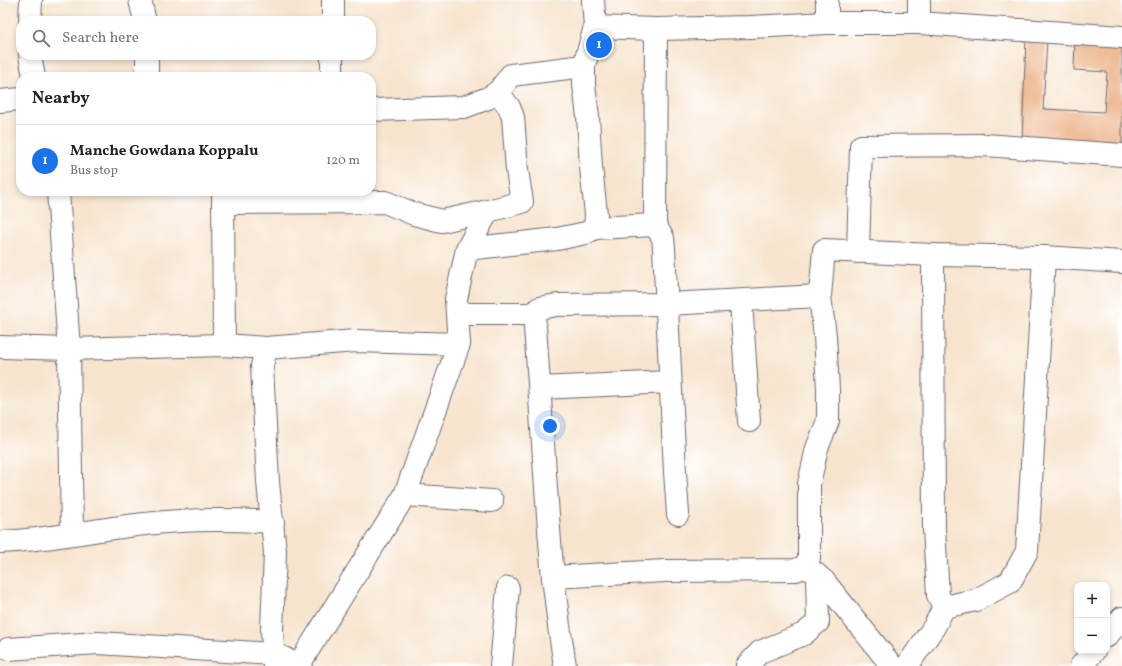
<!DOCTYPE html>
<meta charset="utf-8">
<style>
:root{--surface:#fff;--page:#f6f6f6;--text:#202124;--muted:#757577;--line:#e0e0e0;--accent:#1a73e8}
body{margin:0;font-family:Vollkorn,serif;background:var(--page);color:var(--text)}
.controls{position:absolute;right:12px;bottom:12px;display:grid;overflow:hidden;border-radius:8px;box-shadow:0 2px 6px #0003}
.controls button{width:36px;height:36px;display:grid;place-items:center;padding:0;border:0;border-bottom:1px solid var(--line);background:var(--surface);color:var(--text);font:20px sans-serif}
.you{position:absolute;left:550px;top:426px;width:14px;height:14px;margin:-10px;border:3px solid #fff;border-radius:50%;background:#1a73e8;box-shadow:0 0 0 6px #1a73e833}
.badge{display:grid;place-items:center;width:26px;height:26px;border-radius:50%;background:var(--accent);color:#fff;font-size:13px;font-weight:700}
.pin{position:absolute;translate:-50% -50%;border:2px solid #fff;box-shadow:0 1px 4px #0006}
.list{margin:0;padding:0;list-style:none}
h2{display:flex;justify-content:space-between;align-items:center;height:52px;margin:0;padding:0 16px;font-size:17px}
h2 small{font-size:13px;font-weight:400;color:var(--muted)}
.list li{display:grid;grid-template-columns:26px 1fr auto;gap:12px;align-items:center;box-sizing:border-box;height:72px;padding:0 16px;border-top:1px solid var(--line)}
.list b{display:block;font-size:15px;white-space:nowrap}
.list p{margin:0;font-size:13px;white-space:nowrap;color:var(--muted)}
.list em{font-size:13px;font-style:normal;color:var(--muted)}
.icon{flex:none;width:22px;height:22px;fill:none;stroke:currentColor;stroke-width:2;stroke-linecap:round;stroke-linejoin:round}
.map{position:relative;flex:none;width:1122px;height:666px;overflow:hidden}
.search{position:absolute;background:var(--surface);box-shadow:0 2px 6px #0003;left:16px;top:16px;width:360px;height:44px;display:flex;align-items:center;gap:10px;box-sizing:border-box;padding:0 14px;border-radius:16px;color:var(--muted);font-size:15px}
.panel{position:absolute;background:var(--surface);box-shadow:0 2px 6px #0003;left:16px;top:72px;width:360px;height:124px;border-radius:16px}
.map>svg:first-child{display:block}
.building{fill:#edb68e}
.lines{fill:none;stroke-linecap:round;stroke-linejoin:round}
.minor-casing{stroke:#6d666e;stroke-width:24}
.minor{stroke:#fff;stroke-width:22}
</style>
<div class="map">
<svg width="1122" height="666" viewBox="0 0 1122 666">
<rect width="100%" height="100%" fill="#fff"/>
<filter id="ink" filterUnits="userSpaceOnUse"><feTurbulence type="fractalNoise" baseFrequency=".025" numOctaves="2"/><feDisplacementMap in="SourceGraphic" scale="8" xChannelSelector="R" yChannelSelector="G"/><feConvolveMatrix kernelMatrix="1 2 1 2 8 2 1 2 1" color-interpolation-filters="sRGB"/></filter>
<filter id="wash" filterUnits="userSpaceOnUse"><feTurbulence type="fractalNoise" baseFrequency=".012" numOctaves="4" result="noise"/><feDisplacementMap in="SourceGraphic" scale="16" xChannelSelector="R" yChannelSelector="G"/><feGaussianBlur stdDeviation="0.9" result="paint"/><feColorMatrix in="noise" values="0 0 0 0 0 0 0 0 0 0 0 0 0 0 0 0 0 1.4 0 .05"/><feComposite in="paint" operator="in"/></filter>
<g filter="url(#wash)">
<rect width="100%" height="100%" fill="#f7e4ce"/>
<g id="blocks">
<!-- building -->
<polygon class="building" points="1026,39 1047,40 1043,109 1104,112 1107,72 1074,70 1075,39 1122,43 1122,144 1022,139"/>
</g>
</g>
<g filter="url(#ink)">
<use href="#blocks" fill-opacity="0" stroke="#6d666e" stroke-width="1"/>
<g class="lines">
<defs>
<g id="minor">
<polyline points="140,0 145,21"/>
<polyline points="30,21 31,0"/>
<polyline points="333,21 333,0"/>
<polyline points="827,23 827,0"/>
<polyline points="919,23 919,0"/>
<polyline points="595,27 656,29 751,27 827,23 919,23 1122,37"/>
<polyline points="656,29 655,225 663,238 664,248 675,472 678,514"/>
<polyline points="30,55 34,77"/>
<polyline points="147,55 147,77"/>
<polyline points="332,77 332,55"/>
<polyline points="0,101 21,99"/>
<polyline points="371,110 464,107 488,98 498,92 511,75 584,66"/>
<polyline points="58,191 69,349 72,533"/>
<polyline points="223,191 224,345"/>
<polyline points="223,203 385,202 414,214 442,221 488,211"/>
<polyline points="595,228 655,225"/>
<polyline points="467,249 488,211 522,202 517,170 513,117 509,107 498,92"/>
<polyline points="858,252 861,146 985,145 1122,155"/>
<polyline points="933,255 934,529 938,595 944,607"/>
<polyline points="741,301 749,421"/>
<polyline points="457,314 534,314"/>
<polyline points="0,347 69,349 224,345 266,348 356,341 459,344"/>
<polyline points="266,348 262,366 268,482 275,552 272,630 274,666"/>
<polyline points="540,388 670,382"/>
<polyline points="405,495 492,501"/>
<path d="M0,542C49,540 97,529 145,524C188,519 230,519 273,522"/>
<polyline points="806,566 809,558 809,484 817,448 828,421 828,389 825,336 820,296 824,250 933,255 1044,257 1122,262"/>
<path d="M553,577C545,490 541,402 534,314L539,308L557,305L667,304L820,296"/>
<polyline points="1107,636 1122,618"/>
<polyline points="8,649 98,643 273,654 286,659"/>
<polyline points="298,666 405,495 459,344 456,299 467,249 557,239 586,233 595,228 596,214 591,167 588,117 584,85 584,66 595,27 593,0"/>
<polyline points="501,666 508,588"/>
<polyline points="565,666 559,626 553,577 665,571 796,570 806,566 824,581 892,666"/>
<polyline points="747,666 760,652 804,634 818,622 817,575"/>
<polyline points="907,666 934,627 944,607 976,600 1010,582 1027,551 1044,257"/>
<polyline points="1081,666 1094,651"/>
</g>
</defs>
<!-- minor casing -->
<use href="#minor" class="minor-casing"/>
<!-- minor -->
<use href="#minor" class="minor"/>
</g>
</g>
</svg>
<div class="controls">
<button>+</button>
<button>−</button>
</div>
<div class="you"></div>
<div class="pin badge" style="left:599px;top:45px">1</div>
<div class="search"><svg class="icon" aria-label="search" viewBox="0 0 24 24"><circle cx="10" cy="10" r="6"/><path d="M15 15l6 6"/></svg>Search here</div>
<section class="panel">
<h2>Nearby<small></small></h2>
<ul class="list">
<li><span class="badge">1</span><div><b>Manche Gowdana Koppalu</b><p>Bus stop</p></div><em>120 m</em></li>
</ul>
</section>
</div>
